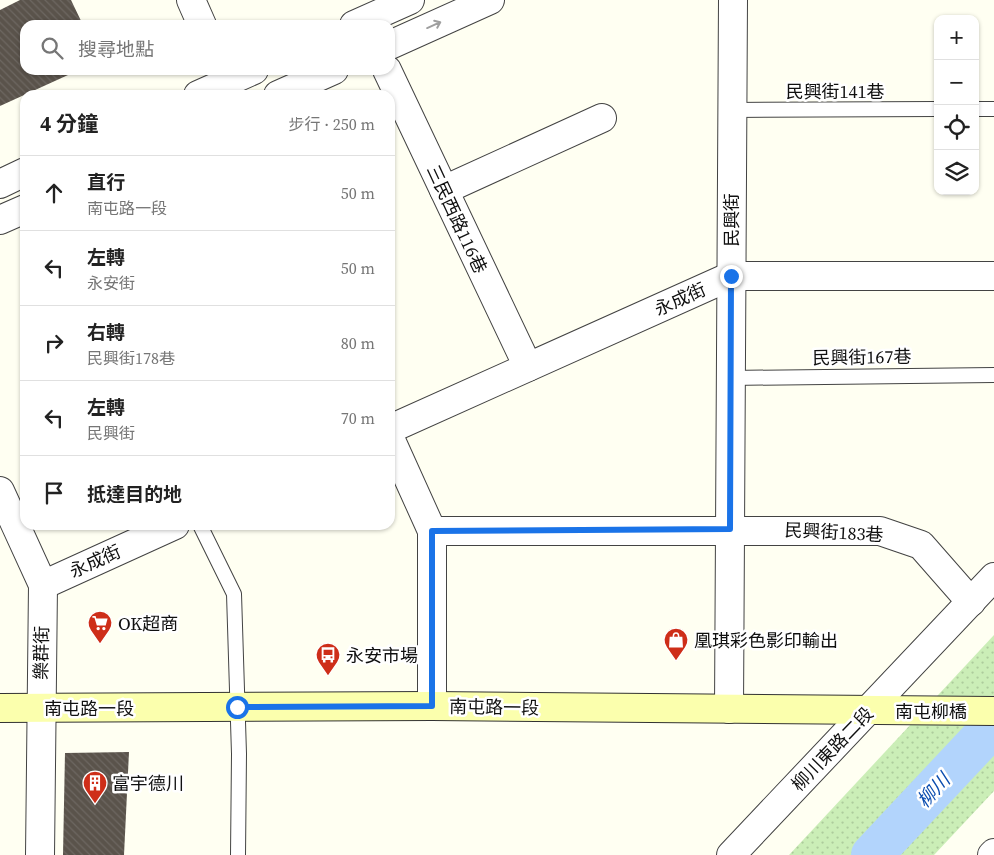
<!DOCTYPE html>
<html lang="zh-TW">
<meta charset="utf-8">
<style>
:root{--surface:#fff;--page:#f2f2f2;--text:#222;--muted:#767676;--line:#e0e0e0}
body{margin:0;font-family:"Source Serif 4","Noto Sans TC",serif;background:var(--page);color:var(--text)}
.controls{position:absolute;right:15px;top:15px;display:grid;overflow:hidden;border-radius:10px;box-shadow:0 1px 4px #0004}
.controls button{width:45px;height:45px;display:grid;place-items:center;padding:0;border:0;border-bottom:1px solid var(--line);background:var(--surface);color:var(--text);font:25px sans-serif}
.stop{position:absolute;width:15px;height:15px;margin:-11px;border:4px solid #1a73e8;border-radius:50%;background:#fff}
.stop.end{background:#1a73e8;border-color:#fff;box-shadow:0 1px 5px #0008}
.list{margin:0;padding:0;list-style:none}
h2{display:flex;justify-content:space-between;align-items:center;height:65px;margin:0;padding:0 20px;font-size:21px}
h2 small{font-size:16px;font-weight:400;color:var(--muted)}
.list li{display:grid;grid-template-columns:32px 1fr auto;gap:15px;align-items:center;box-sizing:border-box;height:75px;padding:0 20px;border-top:1px solid var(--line)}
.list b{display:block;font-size:19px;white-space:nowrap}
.list p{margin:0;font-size:16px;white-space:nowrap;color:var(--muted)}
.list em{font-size:16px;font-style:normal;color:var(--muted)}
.icon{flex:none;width:28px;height:28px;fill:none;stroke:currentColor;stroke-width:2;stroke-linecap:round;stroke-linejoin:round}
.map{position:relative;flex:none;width:994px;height:855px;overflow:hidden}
.search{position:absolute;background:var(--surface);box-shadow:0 1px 4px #0004;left:20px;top:20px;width:375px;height:55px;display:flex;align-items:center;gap:12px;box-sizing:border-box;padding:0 18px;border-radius:15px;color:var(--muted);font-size:19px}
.panel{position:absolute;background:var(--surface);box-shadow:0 1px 4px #0004;left:20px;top:90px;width:375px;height:440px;border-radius:15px}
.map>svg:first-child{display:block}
.park{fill:url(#park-dots)}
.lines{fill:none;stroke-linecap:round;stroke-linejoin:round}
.river{stroke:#b2d4fc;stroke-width:42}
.building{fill:url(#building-back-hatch)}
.service-casing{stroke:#434343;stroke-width:16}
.minor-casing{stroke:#434343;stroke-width:30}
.tertiary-casing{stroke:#434343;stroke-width:30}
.secondary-casing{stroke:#323232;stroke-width:30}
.service{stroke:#fff;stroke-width:14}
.minor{stroke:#fff;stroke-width:28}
.tertiary{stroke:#fff;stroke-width:28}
.secondary{stroke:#fbffad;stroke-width:28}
.oneway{stroke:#9f9f9f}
.route{stroke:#1a73e8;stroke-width:6}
.labels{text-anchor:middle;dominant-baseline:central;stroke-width:5;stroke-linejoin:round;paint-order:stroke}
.street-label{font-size:18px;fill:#101010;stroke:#fff}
.poi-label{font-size:18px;fill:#101010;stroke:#fff;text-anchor:start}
.water-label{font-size:19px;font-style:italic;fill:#0b4daf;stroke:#fff}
</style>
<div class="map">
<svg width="994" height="855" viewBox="0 0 994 855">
<defs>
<pattern id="park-dots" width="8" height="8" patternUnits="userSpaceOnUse" patternTransform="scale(1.25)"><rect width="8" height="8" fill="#cbeeb7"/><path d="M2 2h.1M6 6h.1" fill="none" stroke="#adcb9c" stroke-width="1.8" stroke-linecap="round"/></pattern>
<pattern id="building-back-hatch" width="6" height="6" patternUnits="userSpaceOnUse" patternTransform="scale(1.25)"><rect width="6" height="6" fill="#5a534b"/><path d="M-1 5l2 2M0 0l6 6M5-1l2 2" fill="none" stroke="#6d6761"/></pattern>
</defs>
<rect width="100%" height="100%" fill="#fffff2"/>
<!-- park -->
<polygon class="park" points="994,635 994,791 934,855 789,855"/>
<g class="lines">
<!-- river -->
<polyline class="river" points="872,855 994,725"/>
</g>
<!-- building -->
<g class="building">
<polygon points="20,0 71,0 83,25 25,25 25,70 79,70 0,106 0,10"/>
<polygon points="129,752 124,855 63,855 65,753"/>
</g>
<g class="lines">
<defs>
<g id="service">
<polyline points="975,109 994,109"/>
<polyline points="732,110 938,109"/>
<polyline points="730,378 994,375"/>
<polyline points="200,525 234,594 239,754 238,855"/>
</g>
<g id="minor">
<polyline points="191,0 202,25"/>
<polyline points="387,70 528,367"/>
<polyline points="444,190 602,118"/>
<polyline points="390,429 731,276 994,276"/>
<polyline points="390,438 432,531 432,706"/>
<polyline points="0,491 43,585 40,855"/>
<polyline points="432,531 880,531 921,545 971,602"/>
<polyline points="43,585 175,525"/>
<polyline points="729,709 733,0"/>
<polyline points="731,855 994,577"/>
<polyline points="992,855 994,853"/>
</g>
<g id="tertiary">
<polyline points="354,25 410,0"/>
<polyline points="390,45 490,0"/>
<polyline points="198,95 254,70"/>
<polyline points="278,95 334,70"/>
<polyline points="0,184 25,172"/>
<polyline points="0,220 25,209"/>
</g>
<polyline id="secondary" points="0,708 432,706 994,711"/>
</defs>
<!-- service casing -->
<use href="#service" class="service-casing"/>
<!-- minor casing -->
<use href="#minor" class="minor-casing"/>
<!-- tertiary casing -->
<use href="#tertiary" class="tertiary-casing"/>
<!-- secondary casing -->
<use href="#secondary" class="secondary-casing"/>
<!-- service -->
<use href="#service" class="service"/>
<!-- minor -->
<use href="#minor" class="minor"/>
<!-- tertiary -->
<use href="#tertiary" class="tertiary"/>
<!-- secondary -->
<use href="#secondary" class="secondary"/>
</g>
<!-- one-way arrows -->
<defs><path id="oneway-shaft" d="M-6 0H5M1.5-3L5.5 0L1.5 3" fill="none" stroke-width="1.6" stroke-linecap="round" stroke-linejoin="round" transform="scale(1.25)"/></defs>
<use class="oneway" href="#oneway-shaft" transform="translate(434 25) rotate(-24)"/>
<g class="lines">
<!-- route -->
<polyline class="route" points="237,707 432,706 432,531 730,529 731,276"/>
</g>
<!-- icons -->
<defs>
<symbol id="supermarket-pin" viewBox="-11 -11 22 30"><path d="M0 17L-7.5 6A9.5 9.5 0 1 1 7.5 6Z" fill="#ce2e19" stroke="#fff"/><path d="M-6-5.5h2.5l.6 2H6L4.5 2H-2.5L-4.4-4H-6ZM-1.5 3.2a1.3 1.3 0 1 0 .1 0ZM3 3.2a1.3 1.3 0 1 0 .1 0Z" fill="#fff"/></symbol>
<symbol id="shop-pin" viewBox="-11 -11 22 30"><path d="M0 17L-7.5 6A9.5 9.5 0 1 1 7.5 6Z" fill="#ce2e19" stroke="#fff"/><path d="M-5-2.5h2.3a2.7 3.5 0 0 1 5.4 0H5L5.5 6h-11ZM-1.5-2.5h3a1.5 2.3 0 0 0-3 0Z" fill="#fff"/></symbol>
<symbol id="bus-pin" viewBox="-11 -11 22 30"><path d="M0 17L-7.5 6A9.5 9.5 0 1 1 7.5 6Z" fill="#ce2e19" stroke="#fff"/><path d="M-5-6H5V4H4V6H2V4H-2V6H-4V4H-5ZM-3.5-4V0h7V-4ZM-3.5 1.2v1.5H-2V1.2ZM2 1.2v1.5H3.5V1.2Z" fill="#fff"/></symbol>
<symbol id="building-pin" viewBox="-11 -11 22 30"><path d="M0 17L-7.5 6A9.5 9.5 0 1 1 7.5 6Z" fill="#ce2e19" stroke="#fff"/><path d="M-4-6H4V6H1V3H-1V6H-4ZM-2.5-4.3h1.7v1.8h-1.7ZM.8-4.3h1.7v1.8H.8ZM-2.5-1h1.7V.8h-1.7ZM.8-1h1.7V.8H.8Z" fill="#fff"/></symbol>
</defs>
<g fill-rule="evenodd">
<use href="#supermarket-pin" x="86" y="609" width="28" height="38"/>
<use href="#shop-pin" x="662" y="626" width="28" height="38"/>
<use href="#bus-pin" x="314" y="641" width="28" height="38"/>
<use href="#building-pin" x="81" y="769" width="28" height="38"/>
</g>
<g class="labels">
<!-- street labels -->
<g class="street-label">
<text x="835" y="91">民興街141巷</text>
<text transform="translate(457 219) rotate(65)">三民西路116巷</text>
<text transform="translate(731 220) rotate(-90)">民興街</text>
<text transform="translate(680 299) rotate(-24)">永成街</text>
<text transform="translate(862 357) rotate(-1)">民興街167巷</text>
<text transform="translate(834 532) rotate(3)">民興街183巷</text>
<text transform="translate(95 561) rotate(-24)">永成街</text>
<text transform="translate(41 653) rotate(-89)">樂群街</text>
<text transform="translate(494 707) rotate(1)">南屯路一段</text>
<text x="89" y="708">南屯路一段</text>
<text x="931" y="711">南屯柳橋</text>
<text transform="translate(832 749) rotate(-46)">柳川東路二段</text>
</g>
<!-- poi labels -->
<g class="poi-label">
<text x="118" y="623">OK超商</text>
<text x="694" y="640">凰琪彩色影印輸出</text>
<text x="346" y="655">永安市場</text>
<text x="112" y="783">富宇德川</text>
</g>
<!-- water labels -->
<g class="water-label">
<text transform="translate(933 790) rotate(-47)">柳川</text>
</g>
</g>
</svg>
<div class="controls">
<button>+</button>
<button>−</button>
<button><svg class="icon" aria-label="locate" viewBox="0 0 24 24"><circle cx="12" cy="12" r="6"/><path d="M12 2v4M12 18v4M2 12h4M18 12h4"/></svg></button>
<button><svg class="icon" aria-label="layers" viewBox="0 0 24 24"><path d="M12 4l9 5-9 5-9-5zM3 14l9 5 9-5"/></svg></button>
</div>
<div class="stop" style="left:237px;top:707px"></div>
<div class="stop end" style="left:731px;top:276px"></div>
<div class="search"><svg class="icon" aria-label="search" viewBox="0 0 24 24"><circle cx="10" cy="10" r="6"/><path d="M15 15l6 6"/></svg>搜尋地點</div>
<section class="panel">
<h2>4 分鐘<small>步行 · 250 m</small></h2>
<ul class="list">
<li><svg class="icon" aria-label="ahead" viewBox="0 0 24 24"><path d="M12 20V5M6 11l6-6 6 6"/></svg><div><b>直行</b><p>南屯路一段</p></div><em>50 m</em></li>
<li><svg class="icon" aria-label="left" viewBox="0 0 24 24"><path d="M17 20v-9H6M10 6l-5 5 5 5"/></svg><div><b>左轉</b><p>永安街</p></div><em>50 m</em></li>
<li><svg class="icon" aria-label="right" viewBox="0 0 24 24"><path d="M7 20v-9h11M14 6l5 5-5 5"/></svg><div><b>右轉</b><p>民興街178巷</p></div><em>80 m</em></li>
<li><svg class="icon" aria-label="left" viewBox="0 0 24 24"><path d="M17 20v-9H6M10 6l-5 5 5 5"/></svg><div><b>左轉</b><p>民興街</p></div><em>70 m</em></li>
<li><svg class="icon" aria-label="arrive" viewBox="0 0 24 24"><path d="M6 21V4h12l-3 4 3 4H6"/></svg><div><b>抵達目的地</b></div></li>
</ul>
</section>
</div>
